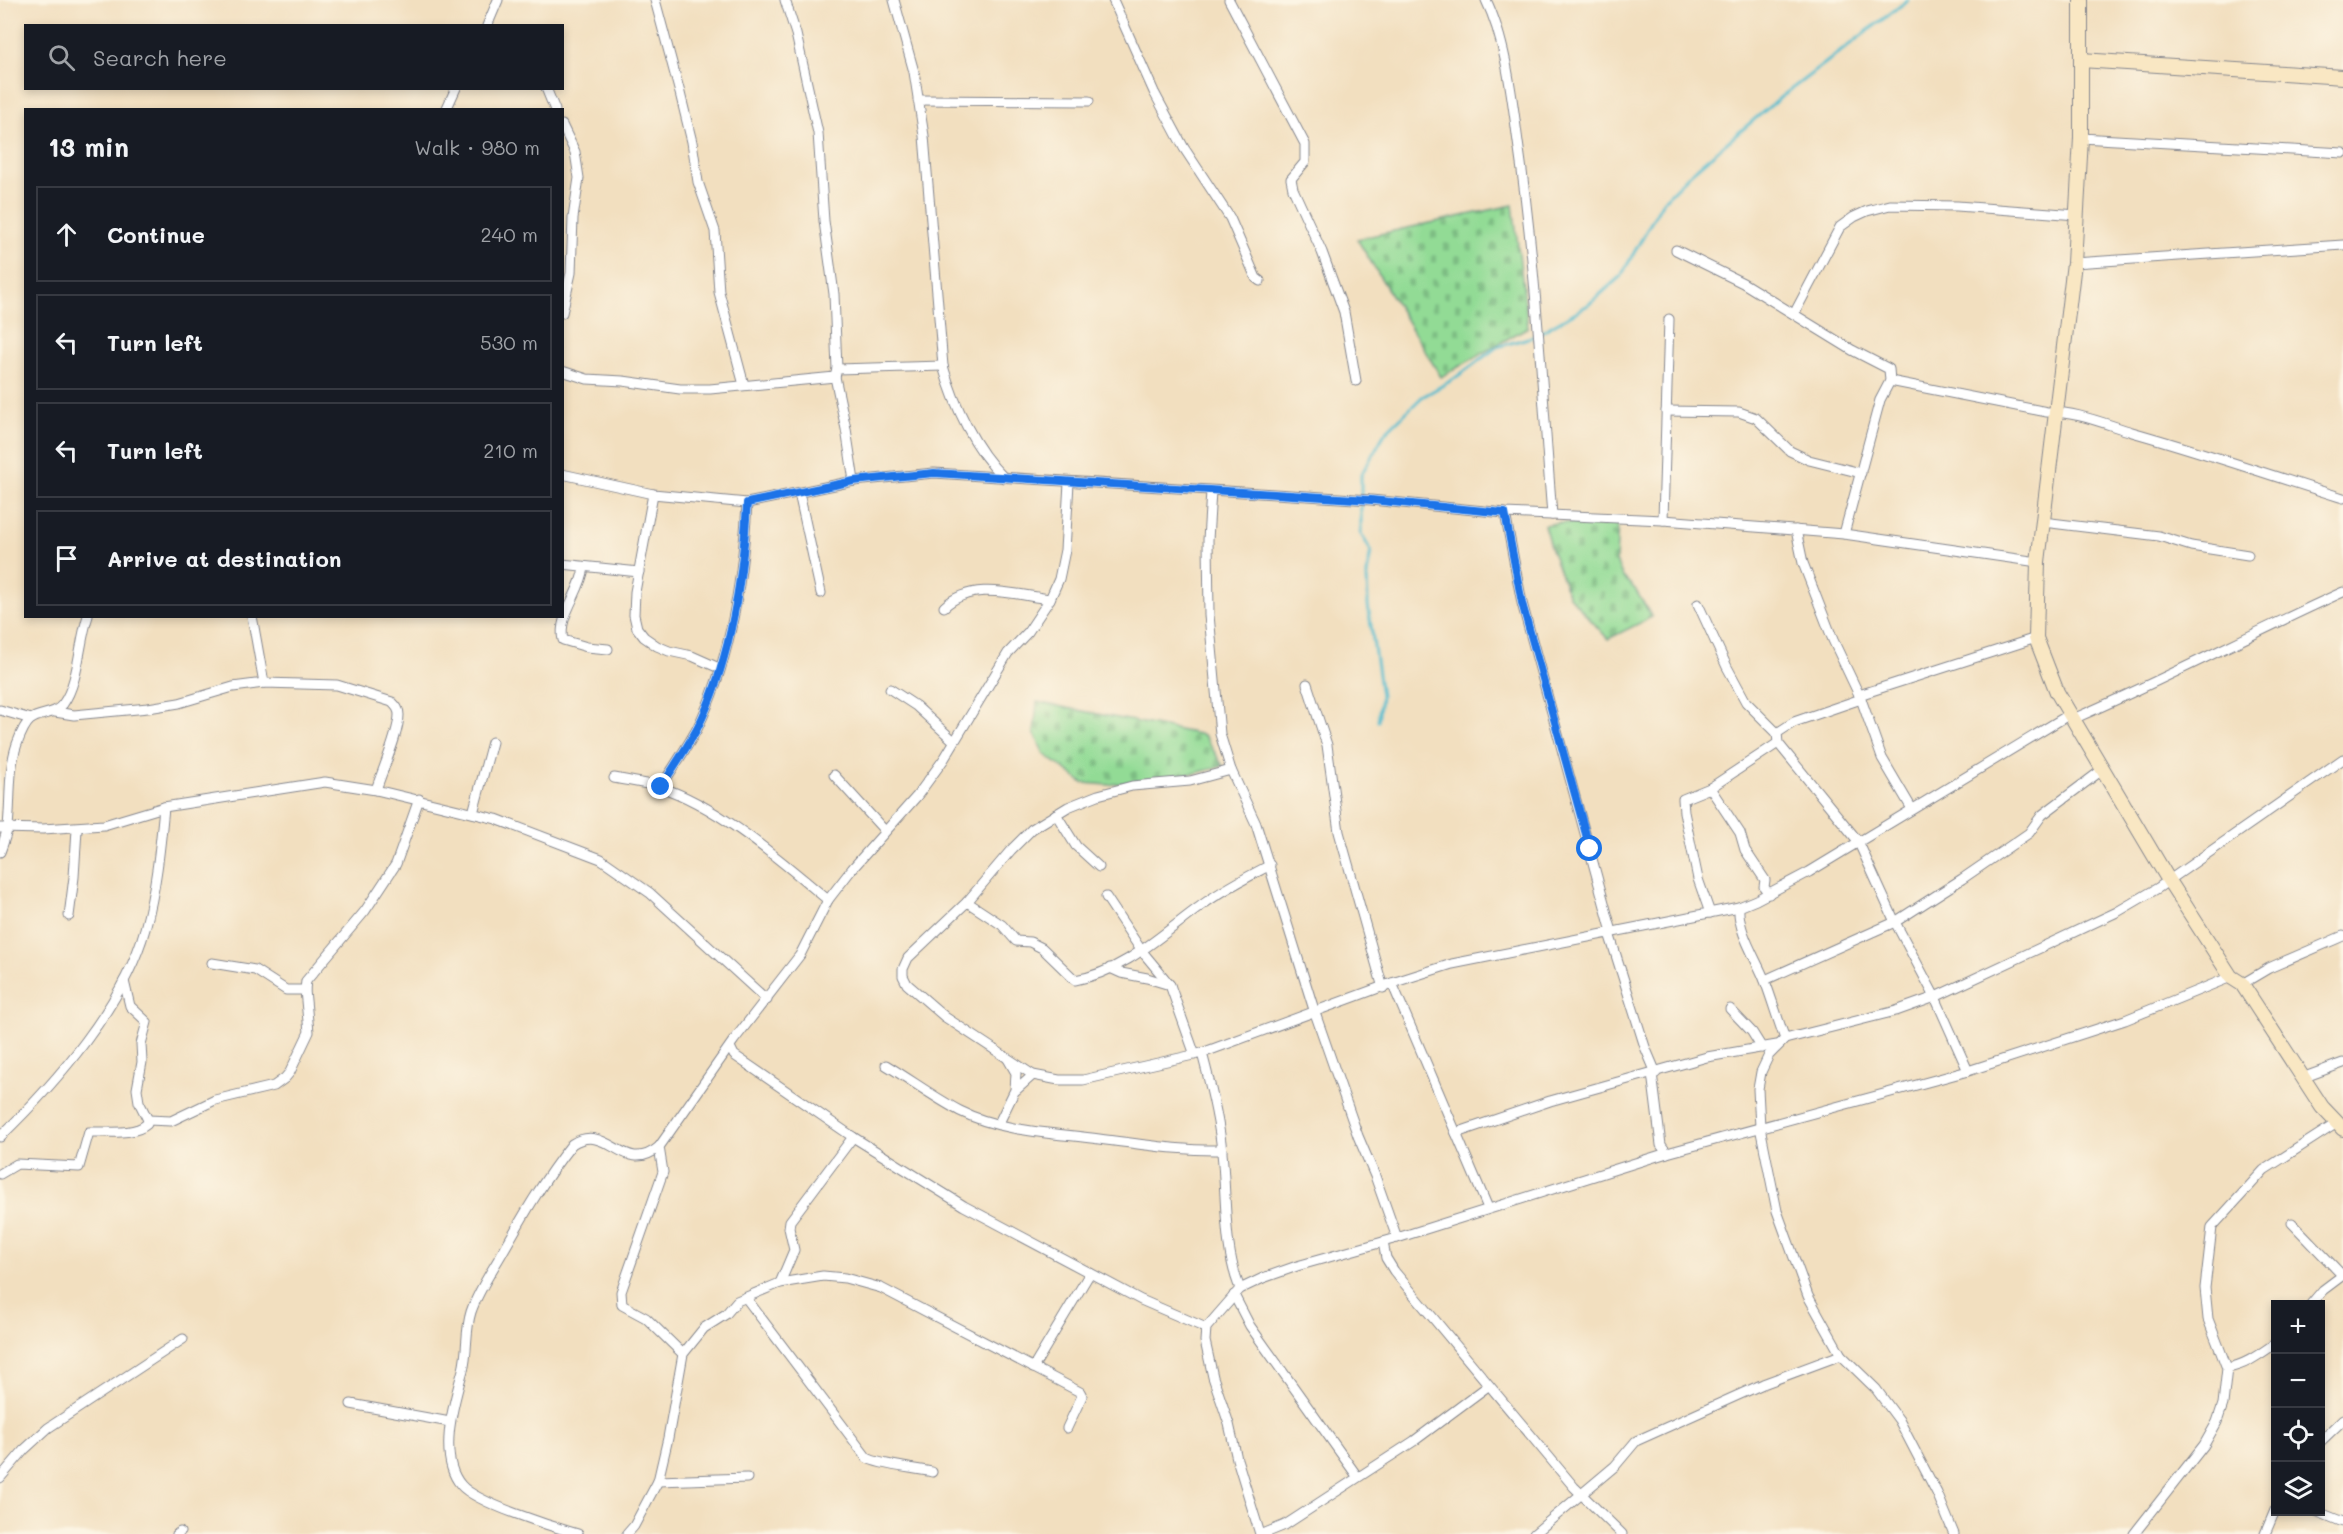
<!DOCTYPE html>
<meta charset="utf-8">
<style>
:root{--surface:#171b24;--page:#242831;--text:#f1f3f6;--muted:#9ea1a6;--line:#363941}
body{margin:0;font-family:Mali,sans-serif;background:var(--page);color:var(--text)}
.controls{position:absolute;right:18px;bottom:18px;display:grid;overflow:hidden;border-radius:0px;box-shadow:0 3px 9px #0003}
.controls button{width:54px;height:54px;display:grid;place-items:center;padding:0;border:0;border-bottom:2px solid var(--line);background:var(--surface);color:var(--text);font:30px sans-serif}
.stop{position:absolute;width:18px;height:18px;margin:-14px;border:4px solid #1a73e8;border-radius:50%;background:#fff}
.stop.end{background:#1a73e8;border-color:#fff;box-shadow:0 2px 6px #0008}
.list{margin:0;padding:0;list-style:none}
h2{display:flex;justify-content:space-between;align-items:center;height:78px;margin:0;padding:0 24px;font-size:26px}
h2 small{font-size:20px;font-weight:400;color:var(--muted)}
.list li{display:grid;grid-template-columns:39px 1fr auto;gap:18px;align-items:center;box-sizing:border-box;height:96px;margin:0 12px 12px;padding:0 12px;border:2px solid var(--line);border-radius:0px}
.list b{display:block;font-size:22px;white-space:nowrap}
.list em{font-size:20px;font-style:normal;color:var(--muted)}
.icon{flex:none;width:33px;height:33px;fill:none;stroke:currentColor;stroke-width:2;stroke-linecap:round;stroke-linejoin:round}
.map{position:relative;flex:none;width:2343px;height:1534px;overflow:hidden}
.search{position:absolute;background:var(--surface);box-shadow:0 3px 9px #0003;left:24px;top:24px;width:540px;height:66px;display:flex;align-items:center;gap:15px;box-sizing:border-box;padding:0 21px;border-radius:0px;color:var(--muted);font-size:22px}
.panel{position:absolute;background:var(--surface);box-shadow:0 3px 9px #0003;left:24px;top:108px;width:540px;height:510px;border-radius:0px}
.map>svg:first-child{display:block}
.cemetery{fill:url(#cemetery-stones);stroke:#56857a;stroke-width:1.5}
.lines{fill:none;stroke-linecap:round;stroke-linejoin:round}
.stream{stroke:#51bbce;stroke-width:3}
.street-casing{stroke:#86878e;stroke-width:11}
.secondary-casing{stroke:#86878e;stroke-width:16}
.street{stroke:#fff;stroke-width:9}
.secondary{stroke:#f9e7c3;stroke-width:14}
.route{stroke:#1a73e8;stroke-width:8}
</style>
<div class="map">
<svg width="2343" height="1534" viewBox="0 0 2343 1534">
<defs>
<pattern id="cemetery-stones" width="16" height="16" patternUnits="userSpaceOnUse" patternTransform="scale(1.5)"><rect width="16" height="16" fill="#92db95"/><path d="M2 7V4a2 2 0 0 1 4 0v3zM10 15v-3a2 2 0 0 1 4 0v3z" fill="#7dbc83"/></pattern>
</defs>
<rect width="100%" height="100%" fill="#fcf5e5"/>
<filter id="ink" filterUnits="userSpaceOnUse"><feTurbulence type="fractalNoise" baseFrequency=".0167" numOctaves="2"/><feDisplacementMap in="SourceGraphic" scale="12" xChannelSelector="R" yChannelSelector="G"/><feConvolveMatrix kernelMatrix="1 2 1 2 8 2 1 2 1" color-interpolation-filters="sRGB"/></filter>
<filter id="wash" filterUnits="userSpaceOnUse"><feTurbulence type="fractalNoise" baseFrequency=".008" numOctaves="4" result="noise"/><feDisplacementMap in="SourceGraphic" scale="24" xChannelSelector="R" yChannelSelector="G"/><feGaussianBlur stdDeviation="1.35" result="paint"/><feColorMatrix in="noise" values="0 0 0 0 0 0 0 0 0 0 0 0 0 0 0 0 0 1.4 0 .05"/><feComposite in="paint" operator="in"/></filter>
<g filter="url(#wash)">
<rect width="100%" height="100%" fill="#f2dfbf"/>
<!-- cemetery -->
<g class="cemetery">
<polygon points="1513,205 1528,327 1441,377 1357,239"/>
<polygon points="1556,523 1618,523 1616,561 1623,577 1635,589 1652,617 1608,639 1569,596 1551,549 1544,525"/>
<polygon points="1037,702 1204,735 1223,766 1196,773 1108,785 1083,783 1044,754 1034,733"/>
</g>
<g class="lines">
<!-- stream -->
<g class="stream">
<polyline points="1541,332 1588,305 1621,276 1663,201 1692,172 1781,97 1908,0"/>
<polyline points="1378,721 1381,696 1368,605 1367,574 1371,551 1361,534 1361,475 1385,433 1422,397 1454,379 1497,347 1535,336"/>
</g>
</g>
</g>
<g filter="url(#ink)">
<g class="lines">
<defs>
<g id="street">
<polyline points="655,0 680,93 692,142 698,182 715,231 719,292 744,385"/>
<polyline points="785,0 796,34 818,133 824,221 834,294 837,369"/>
<path d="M894,0L914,72L924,136L943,366C954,405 975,450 1004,478"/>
<polyline points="1113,0 1154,92 1184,148 1230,218 1256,278 1260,281"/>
<polyline points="1229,0 1305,144 1305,162 1291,179 1293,189 1322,252 1344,312 1356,381"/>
<path d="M1486,0C1506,41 1512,98 1518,142C1536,266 1542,390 1552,515"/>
<polyline points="487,26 498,0"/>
<polyline points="546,88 555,110"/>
<polyline points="918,100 1089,101"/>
<polyline points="446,110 456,88"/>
<polyline points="562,125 575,152 579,178 573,218 571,273 562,313"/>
<polyline points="2081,138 2343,153"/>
<polyline points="1676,250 1743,283 1852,350 1889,369 1890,381 1880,400 1844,534"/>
<polyline points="2074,263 2343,245"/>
<polyline points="1794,314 1840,227 1854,217 1867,211 1890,205 1957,206 2077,215"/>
<polyline points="562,371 587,379 623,381 680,389 710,389 835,377"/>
<path d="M1890,381L2047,412C2075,411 2105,424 2132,432C2203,452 2273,476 2343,498"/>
<polyline points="1666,411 1739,412 1756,418 1790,451 1809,460 1861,473"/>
<polyline points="562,474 653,494 747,503 854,481 934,473 1371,500 1505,513 1663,520 1844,534 2038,562"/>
<polyline points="854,481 846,429 835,377 837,369 943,366"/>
<polyline points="1211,491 1208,540 1209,615 1220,734 1231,770 1256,824 1315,1013 1358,1136 1375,1176 1397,1238"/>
<polyline points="799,493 821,593"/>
<polyline points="653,494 635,592 634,615 637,628 644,637 657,646 669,651 692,656 719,668"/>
<polyline points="1505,513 1522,603 1612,932"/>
<polyline points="1663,520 1669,319"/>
<polyline points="2043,522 2159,536 2191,546 2248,555"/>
<polyline points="1796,530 1803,563 1833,640 1861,699 1882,758 1912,809"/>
<polyline points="562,564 639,572"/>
<path d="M584,567C582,591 557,616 563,640L587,647L608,649"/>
<polyline points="1698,604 1727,667 1746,702 1777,733 1778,743 1858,841 1895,922 1935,997 1968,1071"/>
<path d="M944,607C973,580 1015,595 1050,599"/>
<polyline points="252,616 264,683"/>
<polyline points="1307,684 1327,745 1339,832 1383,988"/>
<polyline points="890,689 916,706 954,741"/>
<polyline points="1859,695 2036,638"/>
<polyline points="0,710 31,719"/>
<path d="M55,712L74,715L148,708L179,703L233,687L264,683L337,685L392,702C396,706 399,709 399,715C399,733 382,771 376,790"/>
<path d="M2073,719C2164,680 2252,633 2343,592"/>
<polyline points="1777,733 1794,722 1861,699"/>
<polyline points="1231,770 1190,781 1132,786 1098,795 1068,807 1032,829 1011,850 967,902 908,958 903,969 903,976 907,984 945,1017 1033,1075 1059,1080 1083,1080 1202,1053 1392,983 1452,964 1739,907 1756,900 1809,872 2070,714"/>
<polyline points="834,775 885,831"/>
<path d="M614,778C629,781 645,783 660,787C719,806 781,861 828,900"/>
<path d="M661,787C673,768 686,749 697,729C731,660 743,578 747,503"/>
<polyline points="1710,788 1740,833 1745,850 1765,880 1764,887 1769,894"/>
<polyline points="473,813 492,742"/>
<polyline points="1056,814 1076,846 1099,867"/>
<polyline points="0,828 43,829 104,825 164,807 325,782 376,790 496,819 601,859 650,893 767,1000"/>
<path d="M0,852C3,844 6,835 8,826C11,799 8,770 17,744C20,736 24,725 30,720C40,712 54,716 63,704C79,682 79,642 88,616"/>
<polyline points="1106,897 1141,950 1170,985 1195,1055"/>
<path d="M967,902L1002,925L1016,941L1030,942L1042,948L1075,980C1123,972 1161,935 1198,908C1220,891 1246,878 1270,865"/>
<path d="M1739,907C1737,931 1757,960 1765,981C1772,1000 1778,1020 1785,1039"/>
<polyline points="1710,913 1698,879 1684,812 1683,799 1710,788 1778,743"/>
<polyline points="69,916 74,877 77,829"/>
<polyline points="1609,933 1645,1047 1656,1073"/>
<polyline points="212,963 255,970 286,990 305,990"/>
<polyline points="1110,968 1121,973 1147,978 1170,985"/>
<polyline points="1765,980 1895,922 1962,879 2029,833 2042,815 2102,770"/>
<polyline points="1392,983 1488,1208"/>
<polyline points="2242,984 2269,968 2343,936"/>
<polyline points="1730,1009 1752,1032 1762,1048"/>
<polyline points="730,1047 734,1055 853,1137 964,1206 1141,1300 1206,1328"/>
<path d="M1202,1053C1210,1083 1220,1122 1222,1153C1227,1198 1223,1246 1240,1289"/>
<polyline points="1008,1059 1016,1073 1015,1090"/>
<path d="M886,1065C911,1080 935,1098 960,1111C1002,1132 1054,1133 1099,1139C1141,1144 1180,1151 1222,1150"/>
<polyline points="1652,1073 1661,1145 1667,1153"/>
<polyline points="2302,1078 2343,1063"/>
<polyline points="148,1120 171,1121 215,1100 274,1086 285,1078 290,1072 309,1032 305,990 306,981 365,911 396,864 419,799"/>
<polyline points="999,1123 1014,1092 1033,1075"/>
<polyline points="1456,1133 1550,1101 1707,1057 1777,1045"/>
<path d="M0,1137C56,1083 124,1005 145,929C156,889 160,849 164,807"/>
<polyline points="659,1147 663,1172 621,1292 622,1305 646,1318 683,1354"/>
<path d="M0,1174L17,1164L79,1167L89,1132C107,1131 133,1136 147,1124L148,1120L139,1102L137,1089L142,1062L141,1044L147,1022L130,1006L124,981"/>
<polyline points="2292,1223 2342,1275"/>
<polyline points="1383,1242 1386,1258 1394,1271 1574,1487 1622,1534"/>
<polyline points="780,1283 794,1250 789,1228 790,1221 853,1137"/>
<polyline points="1234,1295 1250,1326 1357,1476"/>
<path d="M746,1298L867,1458C879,1465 915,1468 932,1472"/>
<polyline points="2311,1304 2323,1290 2343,1275"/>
<polyline points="1033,1368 1090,1273"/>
<path d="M2227,1368C2246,1365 2260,1354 2276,1343"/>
<polyline points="351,1404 450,1422"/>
<polyline points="2320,1442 2343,1420"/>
<polyline points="0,1478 24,1450 48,1428 183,1339"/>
<polyline points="658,1481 747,1478"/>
<polyline points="2318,1512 2343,1522"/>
<polyline points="177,1534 180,1532"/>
<path d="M578,1534C553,1527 476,1503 461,1485C437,1457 454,1402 463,1370C468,1351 465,1331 471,1312C478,1291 490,1274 501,1255C523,1216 544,1179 572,1144C608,1121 623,1177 659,1147L734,1040L800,955L828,900L852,869L917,796L944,759L1008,653L1028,632L1050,599L1059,579L1065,550L1069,483"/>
<polyline points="627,1534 634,1526 658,1481 668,1438 683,1354 704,1328 726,1314 737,1301 780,1283 823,1276 845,1278 881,1288 1080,1392 1082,1396 1067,1428"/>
<polyline points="1260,1534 1237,1459 1229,1424 1213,1377 1205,1341 1206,1328 1240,1289 1263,1278 1297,1266 1397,1238 1667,1153 1968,1071 2125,1020 2231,977"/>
<polyline points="1263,1534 1285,1525 1414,1441 1488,1386"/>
<polyline points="1534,1534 1615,1466 1636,1441 1763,1384 1841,1355"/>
<polyline points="1954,1534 1937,1493 1899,1420 1876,1389 1841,1355 1808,1296 1777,1211 1760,1127 1758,1089 1761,1072 1769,1055 1785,1039 1896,1011 1935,997 2117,912 2158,888 2343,759"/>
<polyline points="2134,1534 2204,1445 2217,1422 2223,1404 2227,1368 2208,1319 2205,1288 2212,1227 2264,1170 2337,1123"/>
<polyline points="2265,1534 2276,1508"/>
</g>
<g id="secondary">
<polyline points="2081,0 2081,138 2074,263 2038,562 2036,638 2057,692 2070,714 2168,879 2231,977 2242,984 2322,1107 2343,1129"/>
<polyline points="2081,60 2343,77"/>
</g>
</defs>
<!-- street casing -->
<use href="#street" class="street-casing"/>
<!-- secondary casing -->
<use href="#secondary" class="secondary-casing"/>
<!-- street -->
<use href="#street" class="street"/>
<!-- secondary -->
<use href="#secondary" class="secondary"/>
</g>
</g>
<g class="lines" filter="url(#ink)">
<!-- route -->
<path class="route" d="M661,787C673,768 686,749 697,729C731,661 743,578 747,503L854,481L934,473L1371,500L1505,513L1522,603L1590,849"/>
</g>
</svg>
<div class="controls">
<button>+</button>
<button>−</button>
<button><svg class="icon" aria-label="locate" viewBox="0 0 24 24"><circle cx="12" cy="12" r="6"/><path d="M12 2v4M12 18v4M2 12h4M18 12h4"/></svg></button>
<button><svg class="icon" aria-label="layers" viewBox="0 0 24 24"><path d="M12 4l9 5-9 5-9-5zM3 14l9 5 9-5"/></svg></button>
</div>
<div class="stop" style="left:1590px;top:849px"></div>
<div class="stop end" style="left:661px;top:787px"></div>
<div class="search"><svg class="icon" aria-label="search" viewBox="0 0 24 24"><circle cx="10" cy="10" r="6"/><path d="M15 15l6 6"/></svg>Search here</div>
<section class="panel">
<h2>13 min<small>Walk · 980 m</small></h2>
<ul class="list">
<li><svg class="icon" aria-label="ahead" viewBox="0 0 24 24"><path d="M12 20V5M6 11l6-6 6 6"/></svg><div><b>Continue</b></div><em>240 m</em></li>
<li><svg class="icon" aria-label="left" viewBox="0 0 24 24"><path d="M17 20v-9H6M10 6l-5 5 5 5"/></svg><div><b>Turn left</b></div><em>530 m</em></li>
<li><svg class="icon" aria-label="left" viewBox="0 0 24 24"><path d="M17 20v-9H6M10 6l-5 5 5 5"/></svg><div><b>Turn left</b></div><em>210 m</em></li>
<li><svg class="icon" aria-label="arrive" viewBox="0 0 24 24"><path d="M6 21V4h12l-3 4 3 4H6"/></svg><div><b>Arrive at destination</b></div></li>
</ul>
</section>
</div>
